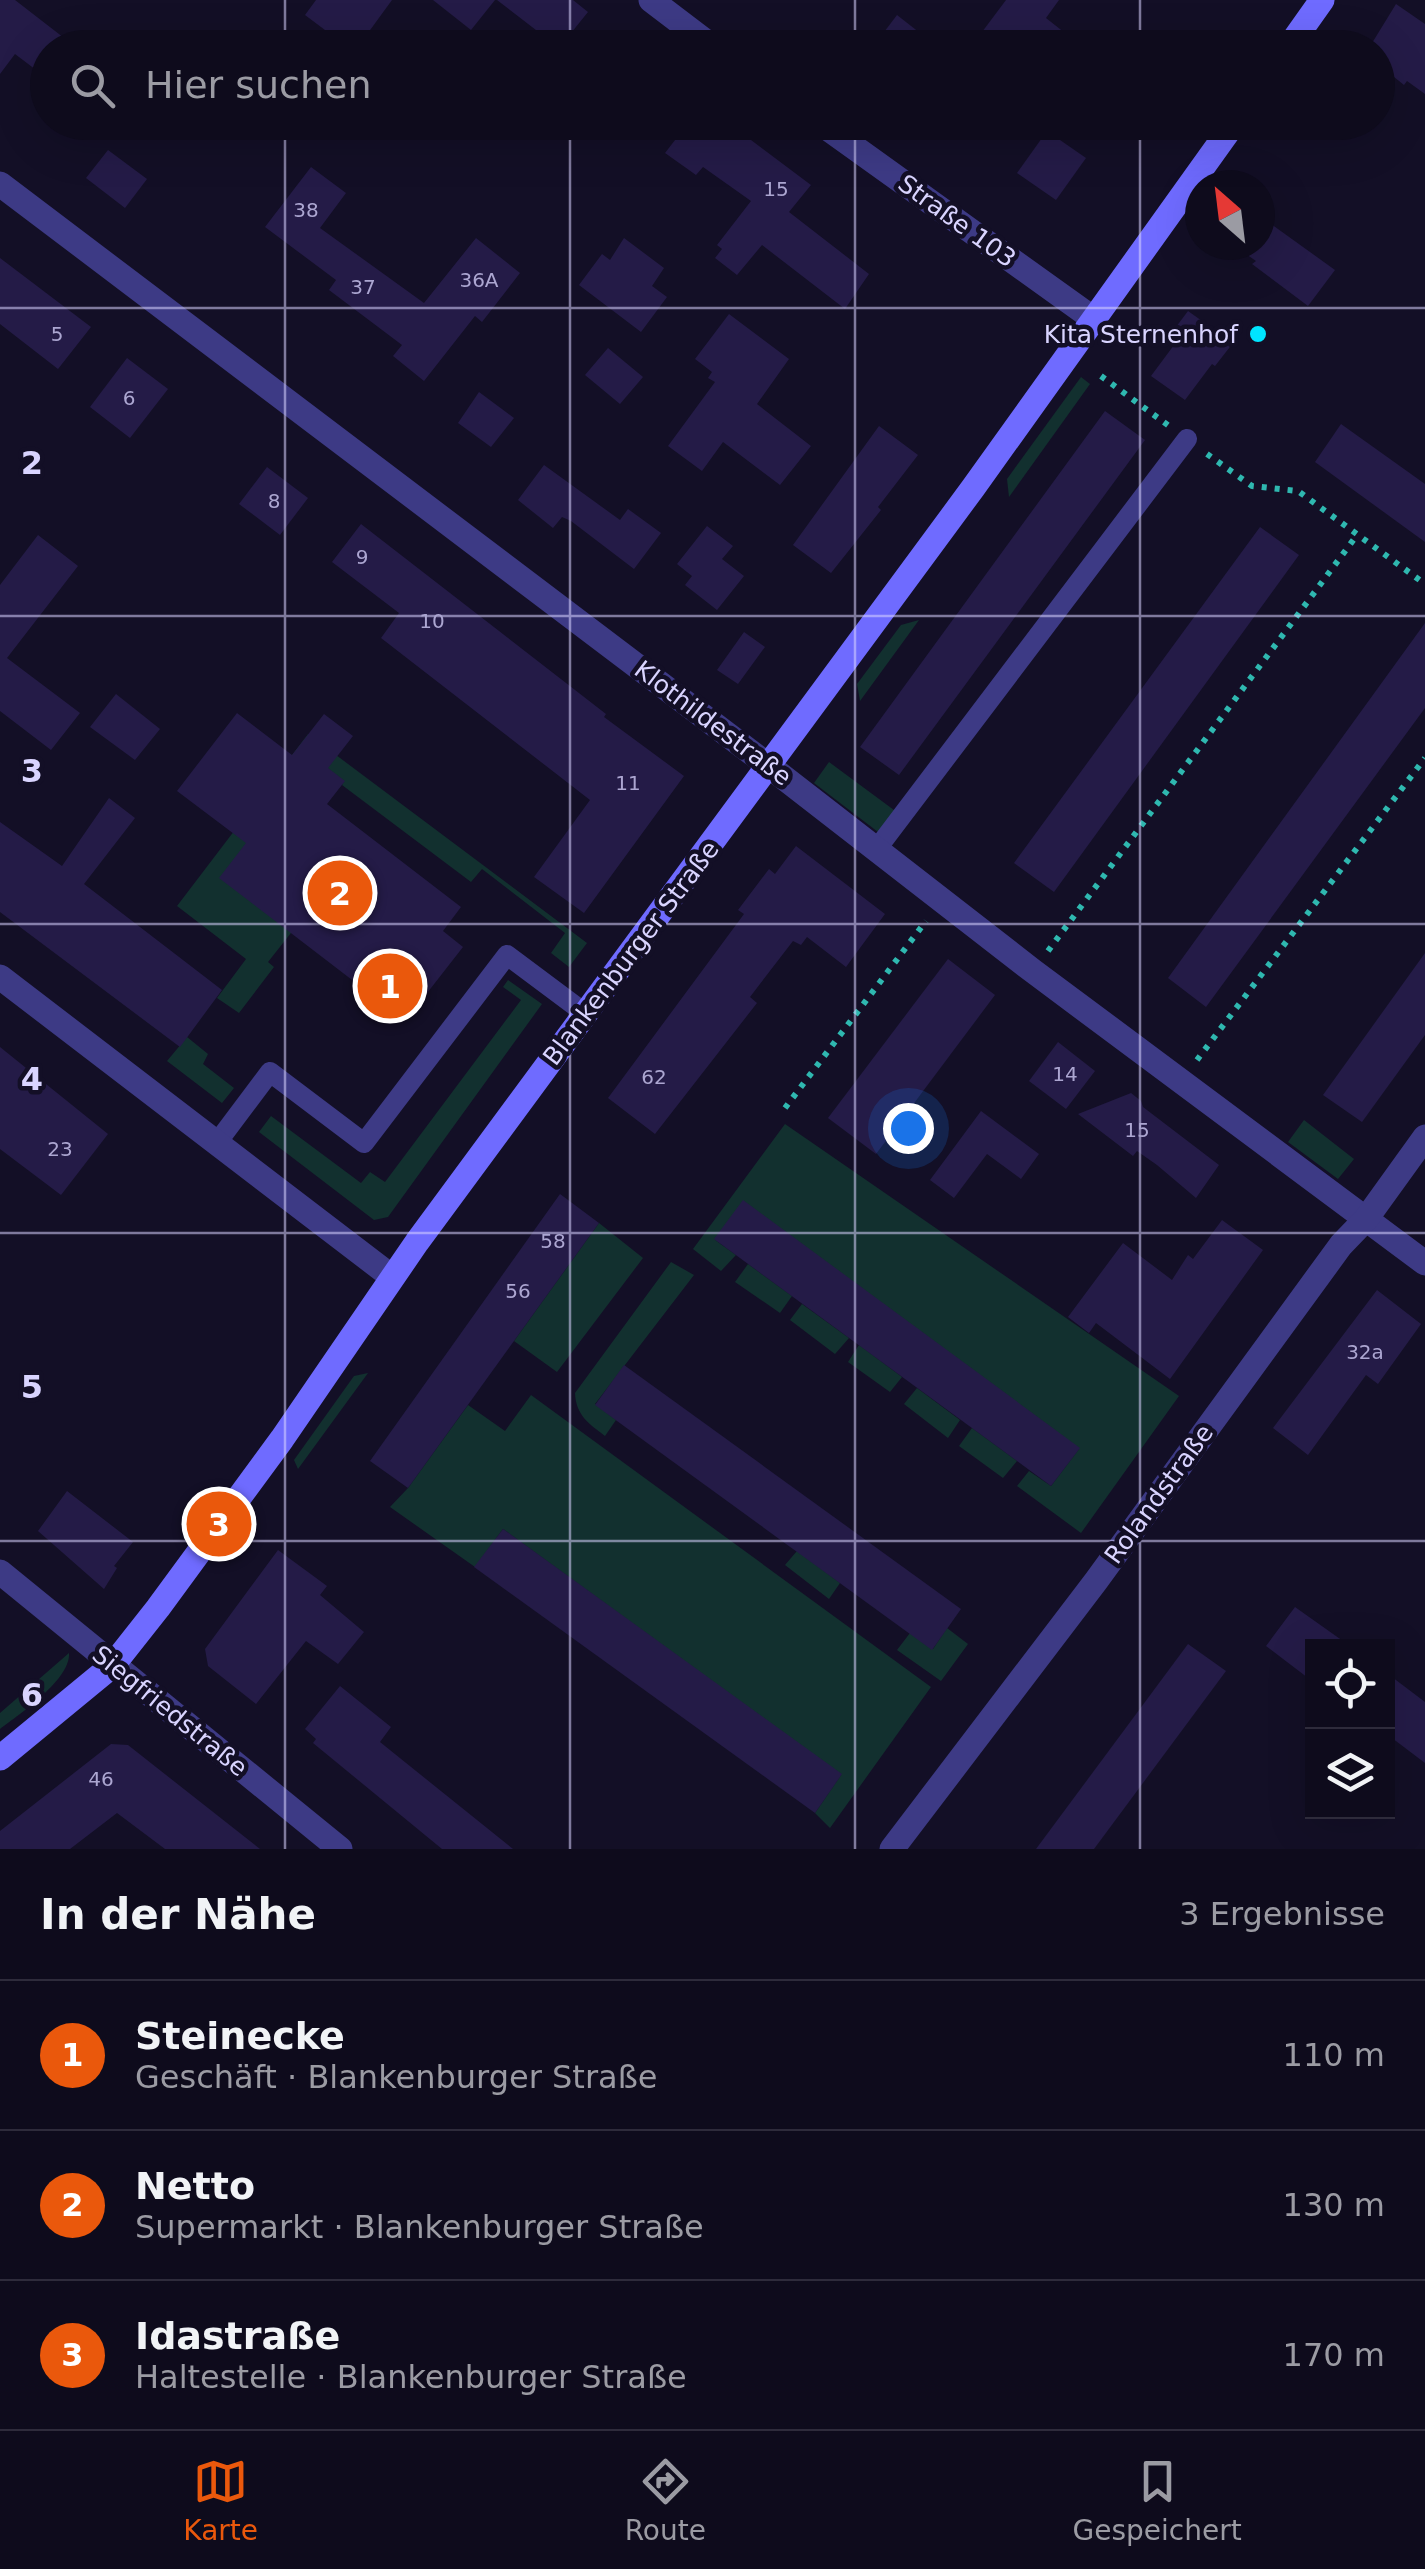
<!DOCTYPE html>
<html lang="de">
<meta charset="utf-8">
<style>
:root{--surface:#0e0b1c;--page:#1c1929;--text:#f1f3f6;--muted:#9b9ba3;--line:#2e2b3b;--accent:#ea580c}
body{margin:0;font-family:"DejaVu Sans",sans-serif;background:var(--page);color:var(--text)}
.controls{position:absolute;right:30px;bottom:30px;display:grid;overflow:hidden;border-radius:0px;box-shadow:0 10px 40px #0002}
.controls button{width:90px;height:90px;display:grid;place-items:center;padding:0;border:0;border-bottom:2px solid var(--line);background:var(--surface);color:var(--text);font:50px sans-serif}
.compass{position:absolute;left:1185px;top:170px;width:90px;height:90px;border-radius:50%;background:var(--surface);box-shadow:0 10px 40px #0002;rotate:332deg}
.you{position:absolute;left:908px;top:1128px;width:35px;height:35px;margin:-25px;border:8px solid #fff;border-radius:50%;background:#1a73e8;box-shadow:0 0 0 15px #1a73e833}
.badge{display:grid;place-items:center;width:65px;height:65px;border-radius:50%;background:var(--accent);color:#fff;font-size:32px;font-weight:700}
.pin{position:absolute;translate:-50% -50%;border:5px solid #fff;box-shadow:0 2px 10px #0006}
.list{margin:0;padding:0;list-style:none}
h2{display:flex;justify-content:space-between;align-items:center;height:130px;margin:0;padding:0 40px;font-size:42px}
h2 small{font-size:32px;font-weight:400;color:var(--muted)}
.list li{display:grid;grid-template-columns:65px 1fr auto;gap:30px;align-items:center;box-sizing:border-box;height:150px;padding:0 40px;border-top:2px solid var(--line)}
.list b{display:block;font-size:38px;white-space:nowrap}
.list p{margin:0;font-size:32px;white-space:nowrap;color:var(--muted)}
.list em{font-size:32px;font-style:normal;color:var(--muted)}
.icon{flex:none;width:55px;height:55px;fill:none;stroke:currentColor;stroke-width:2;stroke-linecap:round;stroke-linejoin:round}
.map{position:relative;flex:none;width:1425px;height:1849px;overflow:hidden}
.search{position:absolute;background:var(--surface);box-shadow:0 10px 40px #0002;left:30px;right:30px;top:30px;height:110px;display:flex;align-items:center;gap:25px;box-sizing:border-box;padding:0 35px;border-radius:55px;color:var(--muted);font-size:38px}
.sheet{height:580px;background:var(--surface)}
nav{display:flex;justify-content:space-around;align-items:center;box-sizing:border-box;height:140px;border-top:2px solid var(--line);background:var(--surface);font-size:28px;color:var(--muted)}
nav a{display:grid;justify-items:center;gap:5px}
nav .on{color:var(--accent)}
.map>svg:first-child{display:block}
.green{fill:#12302f}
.building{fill:#241b47}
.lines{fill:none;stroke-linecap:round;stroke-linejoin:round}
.path{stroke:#2fb8b0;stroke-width:6;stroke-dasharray:5 8;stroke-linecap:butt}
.lane{stroke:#3d3a85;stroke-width:20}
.street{stroke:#3d3a85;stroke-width:25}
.secondary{stroke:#6f6bff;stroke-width:25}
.grid{fill:none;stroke:#d9d4ff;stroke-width:2.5;stroke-opacity:0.55}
.poi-dot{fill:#00e5ff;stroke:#130f26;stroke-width:4}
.labels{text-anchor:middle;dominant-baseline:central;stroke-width:9;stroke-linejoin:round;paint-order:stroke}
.number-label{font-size:20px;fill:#aca6d1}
.street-label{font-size:25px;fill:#d9d4ff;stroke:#130f26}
.poi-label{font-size:25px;fill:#d9d4ff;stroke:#130f26;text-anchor:end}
.grid-label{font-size:32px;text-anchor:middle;font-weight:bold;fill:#d9d4ff;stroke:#130f26;stroke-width:9;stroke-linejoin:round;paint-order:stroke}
</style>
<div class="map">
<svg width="1425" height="1849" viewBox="0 0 1425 1849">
<rect width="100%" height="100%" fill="#130f26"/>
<!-- green -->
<g class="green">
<polygon points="1081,377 1090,384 1009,497 1007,479"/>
<polygon points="919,620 860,701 857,684 901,625"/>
<polygon points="308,734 587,943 569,967 551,953 565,933 482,869 471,882 342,785 344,781 313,757 291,933 268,962 274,967 239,1013 217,998 246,959 177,906"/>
<polygon points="829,762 898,813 882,835 814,783"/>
<polygon points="508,980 542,1004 388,1217 374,1220 259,1132 271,1116 361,1183 370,1172 385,1182 521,1000 503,987"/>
<polygon points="187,1037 208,1054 203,1064 234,1088 222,1103 167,1061"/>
<polygon points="1304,1120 1354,1159 1338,1179 1288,1142"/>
<polygon points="785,1124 1179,1396 1081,1533 1017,1486 1029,1471 1051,1486 1079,1449 715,1240 736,1255 721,1271 693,1249"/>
<polygon points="599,1223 643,1258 557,1372 514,1341"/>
<path d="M671,1262L694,1275L595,1404L616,1420L605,1436C588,1423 576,1415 575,1393Z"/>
<polygon points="748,1264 792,1296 780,1313 735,1282"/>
<polygon points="802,1304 849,1338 835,1354 790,1320"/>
<polygon points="859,1345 902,1377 890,1392 848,1362"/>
<polygon points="368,1373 298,1469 294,1460 354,1376"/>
<polygon points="917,1388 960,1420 948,1438 904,1404"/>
<polygon points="531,1395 931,1687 830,1828 815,1813 841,1775 503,1529 475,1567 390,1507 408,1488 468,1405 505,1431"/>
<polygon points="972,1428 1017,1461 1003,1478 959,1446"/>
<polygon points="797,1551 840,1583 829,1599 785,1565"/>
<polygon points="947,1628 968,1644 941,1681 897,1650 910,1633 933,1649"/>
<path d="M69,1653C71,1679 20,1714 0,1729V1713Z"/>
</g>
<!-- building -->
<g class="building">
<polygon points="0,0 15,0 77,48 48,48 48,79 15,54 0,74"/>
<polygon points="316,0 392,0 357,48 339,37 337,39 305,15"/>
<polygon points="433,0 495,0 471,30"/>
<polygon points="497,0 573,0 588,12 563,43 549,32 545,37"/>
<polygon points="1006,0 1059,0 1046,18 1084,48 970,48"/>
<polygon points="1396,4 1425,24 1425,94 1407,81 1404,85 1378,64 1378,48 1369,48"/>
<polygon points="897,15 920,33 909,48 872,48"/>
<polygon points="689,122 752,122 743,134 811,185 789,212 869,274 845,309 762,245 737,275 715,258 722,249 717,245 751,201 703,167 696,175 665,153"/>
<polygon points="1047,131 1086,158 1056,200 1017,173"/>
<polygon points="108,150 147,179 125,208 86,178"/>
<polygon points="311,167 346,193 320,228 424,303 476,238 520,273 482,322 475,316 424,381 393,356 402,345 329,290 336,280 265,227"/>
<polygon points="1260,216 1335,270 1308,306 1252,264 1256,261 1233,245 1260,245"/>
<polygon points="624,238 664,268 652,286 667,297 641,332 579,285 602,254 610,260"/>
<polygon points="0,258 91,327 58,369 0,324"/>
<polygon points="1188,311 1233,343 1215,366 1212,364 1185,400 1151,376 1177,341 1170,335"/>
<polygon points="729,314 789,359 757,404 811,446 780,485 723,442 702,471 668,446 715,382 708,378 712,372 695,359"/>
<polygon points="608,348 643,377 620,404 585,375"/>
<polygon points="127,358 168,389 130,438 90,407"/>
<polygon points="479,392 514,418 491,447 458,423"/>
<polygon points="1105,411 1145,440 899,775 860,747"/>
<polygon points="1341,424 1425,484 1425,542 1315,462"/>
<polygon points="879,426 918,455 878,507 881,510 831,573 793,545"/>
<polygon points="544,465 620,520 628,509 661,533 634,569 571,521 562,517 553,528 518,500"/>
<polygon points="267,467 308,498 280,535 239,504"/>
<polygon points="361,524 606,714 604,717 684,776 584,913 534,877 590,800 381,638 399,613 332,562"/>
<polygon points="707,526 733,546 722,559 744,576 717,610 685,585 692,576 677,564"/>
<polygon points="1260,527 1299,555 1054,892 1014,863"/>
<polygon points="38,535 78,566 7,658 80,713 51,750 0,711 0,585"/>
<polygon points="1425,623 1425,708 1206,1007 1168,978"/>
<polygon points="744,632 765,647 738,684 717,670"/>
<polygon points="116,694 160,729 135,760 90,727"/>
<polygon points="237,713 292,755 324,714 353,736 328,768 345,781 327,804 461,907 443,931 463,947 424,997 404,982 386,1006 219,878 246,843 177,791"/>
<polygon points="109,798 135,818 84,884 222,990 180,1047 0,912 0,822 62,866"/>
<polygon points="796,846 885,914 846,967 807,937 801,945 793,941 750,997 757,1003 655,1134 608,1098 744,914 738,910 769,869 775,874"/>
<polygon points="1425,953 1425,1035 1362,1122 1323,1095"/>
<polygon points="948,959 995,995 876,1154 828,1118"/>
<polygon points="1058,1042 1095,1071 1066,1109 1029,1081"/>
<polygon points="0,1047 108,1134 61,1195 0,1149"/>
<polygon points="1131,1093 1141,1101 1143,1107 1219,1165 1196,1198 1157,1165 1137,1151 1133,1156 1078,1114"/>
<polygon points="981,1111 1039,1154 1021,1179 987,1154 954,1198 930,1180"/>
<polygon points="560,1194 599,1223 408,1488 370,1461"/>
<polygon points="743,1200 1080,1448 1051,1486 714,1239"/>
<polygon points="1222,1220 1263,1250 1170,1379 1096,1323 1089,1333 1068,1317 1123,1243 1172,1280 1188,1255 1193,1259"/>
<polygon points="1377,1290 1421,1324 1378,1384 1366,1375 1308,1455 1273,1428"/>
<polygon points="624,1365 961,1609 932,1650 595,1405"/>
<polygon points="67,1491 133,1542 114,1566 117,1568 104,1589 38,1531"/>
<polygon points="503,1529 842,1774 815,1813 474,1567"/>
<polygon points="278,1550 327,1586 320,1595 364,1632 338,1664 306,1641 256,1704 208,1666 205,1649"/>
<polygon points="1295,1607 1350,1646 1312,1646 1312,1681 1266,1646"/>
<polygon points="1188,1644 1226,1671 1094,1849 1036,1849"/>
<polygon points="1388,1674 1425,1702 1425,1763 1388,1735"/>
<polygon points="340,1686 391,1727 380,1742 513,1849 442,1849 313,1743 316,1739 305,1729"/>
<polygon points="111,1744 128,1745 260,1849 165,1849 117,1813 70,1849 0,1849 0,1831"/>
</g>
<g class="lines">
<!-- path -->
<g class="path">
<polyline points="1101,376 1169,426"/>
<polyline points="1207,454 1252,486 1298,491 1425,584"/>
<polyline points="1048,951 1357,535"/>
<polyline points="1197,1060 1425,758"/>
<polyline points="785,1108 926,921"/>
</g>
<!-- lane -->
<g class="lane">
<polyline points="876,850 1187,439"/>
<polyline points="216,1144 270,1072 364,1143 507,955 586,1014"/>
</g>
<!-- street -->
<g class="street">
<polyline points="651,0 714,48"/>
<polyline points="819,122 1095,320"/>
<polyline points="0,184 769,766 1033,971 1425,1263"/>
<polyline points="0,977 392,1277"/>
<polyline points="0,1572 340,1849"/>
<polyline points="892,1849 1096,1581 1341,1245 1366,1219 1425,1137"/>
</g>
<!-- secondary -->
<g class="secondary">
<polyline points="1288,48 1322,0"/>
<polyline points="0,1758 113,1665 158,1608 282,1439 417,1242 973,488 1235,122"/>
</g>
</g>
<!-- grid -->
<path class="grid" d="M285,0V48M570,0V48M855,0V48M1140,0V48M285,122V1849M570,122V1849M855,122V1849M1140,122V1849M0,308H1425M0,616H1425M0,924H1425M0,1233H1425M0,1541H1425"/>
<!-- markers -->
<circle class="poi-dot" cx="1258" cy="334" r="10"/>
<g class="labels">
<!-- number labels -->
<g class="number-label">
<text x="776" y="189">15</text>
<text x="306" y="210">38</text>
<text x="479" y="280">36A</text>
<text x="363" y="287">37</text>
<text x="57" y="334">5</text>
<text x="129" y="398">6</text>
<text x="274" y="501">8</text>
<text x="362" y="557">9</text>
<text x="432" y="621">10</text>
<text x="628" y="783">11</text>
<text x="1065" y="1074">14</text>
<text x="654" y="1077">62</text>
<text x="1137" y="1130">15</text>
<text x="60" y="1149">23</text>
<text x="553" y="1241">58</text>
<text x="518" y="1291">56</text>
<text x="1365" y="1352">32a</text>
<text x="101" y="1779">46</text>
</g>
<!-- street labels -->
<g class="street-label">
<text transform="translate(957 221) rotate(36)">Straße 103</text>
<text transform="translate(713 723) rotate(37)">Klothildestraße</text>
<text transform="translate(631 953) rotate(-53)">Blankenburger Straße</text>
<text transform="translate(1159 1494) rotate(-54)">Rolandstraße</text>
<text transform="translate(170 1711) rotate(39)">Siegfriedstraße</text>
</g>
<!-- poi labels -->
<g class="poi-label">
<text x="1238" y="334">Kita Sternenhof</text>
</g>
</g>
<g class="grid-label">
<text x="32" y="474">2</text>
<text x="32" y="782">3</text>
<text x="32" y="1090">4</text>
<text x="32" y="1398">5</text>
<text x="32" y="1706">6</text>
</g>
</svg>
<div class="controls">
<button><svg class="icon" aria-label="locate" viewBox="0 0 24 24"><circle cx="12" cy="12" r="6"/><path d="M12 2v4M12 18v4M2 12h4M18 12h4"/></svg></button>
<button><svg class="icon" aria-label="layers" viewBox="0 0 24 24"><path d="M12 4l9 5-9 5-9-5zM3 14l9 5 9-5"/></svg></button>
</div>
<svg class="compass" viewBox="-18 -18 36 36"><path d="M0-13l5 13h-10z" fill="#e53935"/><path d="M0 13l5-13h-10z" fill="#9b9ba3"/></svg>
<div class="you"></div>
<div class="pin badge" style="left:390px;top:986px">1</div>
<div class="pin badge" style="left:340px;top:893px">2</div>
<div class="pin badge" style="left:219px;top:1524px">3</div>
<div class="search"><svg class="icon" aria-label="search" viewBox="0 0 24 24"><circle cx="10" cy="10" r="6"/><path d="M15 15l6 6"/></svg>Hier suchen</div>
</div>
<section class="sheet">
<h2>In der Nähe<small>3 Ergebnisse</small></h2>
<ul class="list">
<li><span class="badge">1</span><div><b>Steinecke</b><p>Geschäft · Blankenburger Straße</p></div><em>110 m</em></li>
<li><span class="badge">2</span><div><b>Netto</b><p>Supermarkt · Blankenburger Straße</p></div><em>130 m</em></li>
<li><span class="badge">3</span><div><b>Idastraße</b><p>Haltestelle · Blankenburger Straße</p></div><em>170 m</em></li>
</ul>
</section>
<nav>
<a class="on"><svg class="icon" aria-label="map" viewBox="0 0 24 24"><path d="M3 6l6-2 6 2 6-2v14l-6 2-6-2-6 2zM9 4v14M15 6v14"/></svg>Karte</a>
<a><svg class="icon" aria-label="directions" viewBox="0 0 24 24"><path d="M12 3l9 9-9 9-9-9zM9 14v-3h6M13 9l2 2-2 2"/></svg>Route</a>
<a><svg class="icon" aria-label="saved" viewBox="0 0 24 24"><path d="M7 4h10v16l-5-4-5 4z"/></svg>Gespeichert</a>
</nav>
